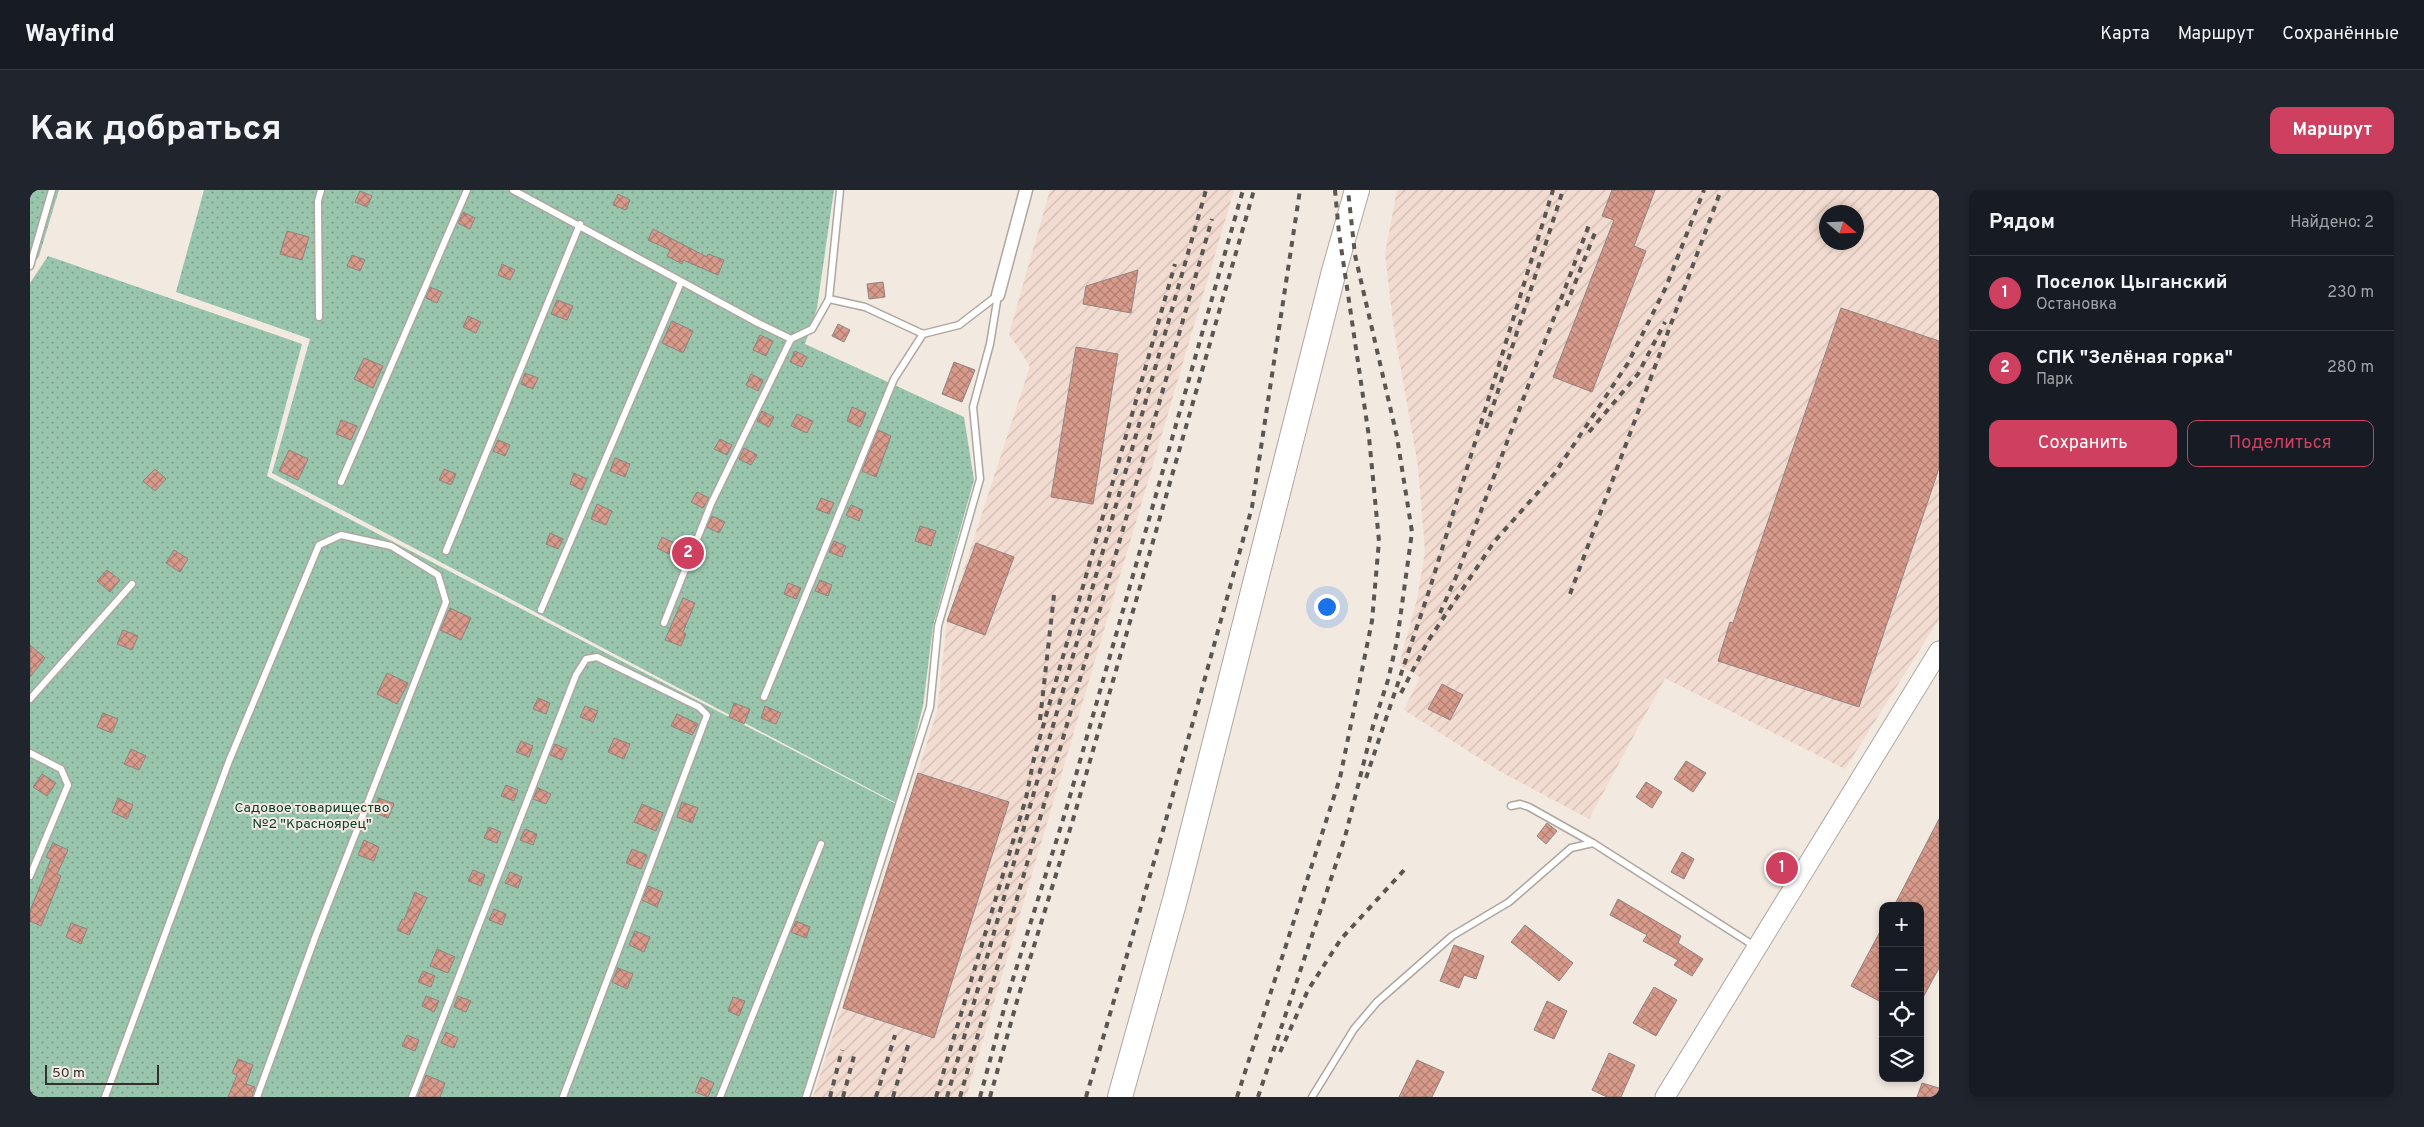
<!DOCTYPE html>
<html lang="ru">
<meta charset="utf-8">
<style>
:root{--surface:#171b24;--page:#20242c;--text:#f1f3f6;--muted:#9ea1a6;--line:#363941;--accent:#ce3f60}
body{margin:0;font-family:Overpass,sans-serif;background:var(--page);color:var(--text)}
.controls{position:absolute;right:15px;bottom:15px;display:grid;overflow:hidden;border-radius:10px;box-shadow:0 2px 8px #0003}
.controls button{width:45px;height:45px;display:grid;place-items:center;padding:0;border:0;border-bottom:1px solid var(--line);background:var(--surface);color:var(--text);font:25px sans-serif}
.compass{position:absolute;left:1789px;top:15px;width:45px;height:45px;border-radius:50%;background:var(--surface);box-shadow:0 2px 8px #0003;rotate:109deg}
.scale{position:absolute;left:15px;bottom:12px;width:114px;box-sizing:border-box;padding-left:5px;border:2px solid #33302d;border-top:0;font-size:14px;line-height:18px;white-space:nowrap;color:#33302d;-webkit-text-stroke:4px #f2e9e1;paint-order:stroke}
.you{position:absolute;left:1296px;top:416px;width:18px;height:18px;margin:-12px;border:4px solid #fff;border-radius:50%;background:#1a73e8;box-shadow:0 0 0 8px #1a73e833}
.badge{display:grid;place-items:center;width:32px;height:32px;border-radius:50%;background:var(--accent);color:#fff;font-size:16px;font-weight:700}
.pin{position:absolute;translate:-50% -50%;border:2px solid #fff;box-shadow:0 1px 5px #0006}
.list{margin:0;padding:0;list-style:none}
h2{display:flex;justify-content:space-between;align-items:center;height:65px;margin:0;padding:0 20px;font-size:21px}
h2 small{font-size:16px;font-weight:400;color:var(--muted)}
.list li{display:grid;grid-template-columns:32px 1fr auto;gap:15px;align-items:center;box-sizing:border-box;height:75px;padding:0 20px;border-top:1px solid var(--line)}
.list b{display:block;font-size:19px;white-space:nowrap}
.list p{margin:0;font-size:16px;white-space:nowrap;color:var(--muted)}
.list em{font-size:16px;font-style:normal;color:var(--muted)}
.actions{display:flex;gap:10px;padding:15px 20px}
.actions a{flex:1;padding:11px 0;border:1px solid var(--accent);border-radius:10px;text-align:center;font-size:18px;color:var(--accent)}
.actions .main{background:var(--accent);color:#fff}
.icon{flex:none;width:28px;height:28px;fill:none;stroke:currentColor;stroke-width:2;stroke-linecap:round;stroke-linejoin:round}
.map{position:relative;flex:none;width:1909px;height:907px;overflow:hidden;border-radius:10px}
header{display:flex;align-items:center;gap:30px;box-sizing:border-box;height:70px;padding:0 25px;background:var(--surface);border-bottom:1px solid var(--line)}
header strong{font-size:24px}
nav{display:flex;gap:28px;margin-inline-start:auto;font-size:18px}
.intro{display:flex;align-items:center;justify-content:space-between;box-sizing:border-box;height:120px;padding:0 30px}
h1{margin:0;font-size:35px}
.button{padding:12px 22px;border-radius:10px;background:var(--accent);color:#fff;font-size:18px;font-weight:700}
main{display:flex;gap:30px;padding:0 30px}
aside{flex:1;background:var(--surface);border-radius:10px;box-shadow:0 2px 8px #0003}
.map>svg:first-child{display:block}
.industrial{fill:url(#industrial-furrows);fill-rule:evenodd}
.garden{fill:url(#garden-dots)}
.building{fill:url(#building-cross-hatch);stroke:#908481}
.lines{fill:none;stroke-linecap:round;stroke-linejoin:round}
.lane-casing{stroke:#afa69f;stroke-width:9}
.street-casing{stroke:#afa69f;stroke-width:15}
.secondary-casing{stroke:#afa69f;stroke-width:21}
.highway-casing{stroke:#afa69f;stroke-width:26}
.lane{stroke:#fff;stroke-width:6}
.street{stroke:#fff;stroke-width:12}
.secondary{stroke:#fff;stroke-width:19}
.highway{stroke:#fff;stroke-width:24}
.rail{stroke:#5a5652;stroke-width:4;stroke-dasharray:6 6;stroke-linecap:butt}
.labels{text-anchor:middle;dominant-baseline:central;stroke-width:4;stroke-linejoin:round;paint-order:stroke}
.park-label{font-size:14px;fill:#0e412b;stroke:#f2e9e1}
</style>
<header>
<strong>Wayfind</strong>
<nav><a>Карта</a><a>Маршрут</a><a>Сохранённые</a></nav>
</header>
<div class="intro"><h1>Как добраться</h1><a class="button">Маршрут</a></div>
<main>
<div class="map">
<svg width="1909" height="907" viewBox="0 0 1909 907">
<defs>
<pattern id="industrial-furrows" width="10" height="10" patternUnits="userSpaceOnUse" patternTransform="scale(1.25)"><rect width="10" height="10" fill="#f2dbd0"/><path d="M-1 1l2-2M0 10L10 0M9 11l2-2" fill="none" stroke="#d0bcb3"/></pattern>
<pattern id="garden-dots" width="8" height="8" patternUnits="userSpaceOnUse" patternTransform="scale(1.25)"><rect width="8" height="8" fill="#99c5ad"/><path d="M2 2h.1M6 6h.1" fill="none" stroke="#7da08d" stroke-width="1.8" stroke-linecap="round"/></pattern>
<pattern id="building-cross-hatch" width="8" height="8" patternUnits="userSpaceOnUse" patternTransform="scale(1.25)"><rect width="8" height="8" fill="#d89b8b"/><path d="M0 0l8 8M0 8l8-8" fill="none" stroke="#b07f72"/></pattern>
</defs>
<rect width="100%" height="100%" fill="#f2e9e1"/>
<!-- industrial -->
<g class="industrial">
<polygon points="1020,0 1204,0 936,907 783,907 907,522 917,431 1000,176 979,144"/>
<path d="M1367,0H1909V429L1815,579L1635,488L1559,629L1471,582L1374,520L1390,487L1369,475L1387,409L1395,362L1388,276L1364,140L1355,64ZM1796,22H1826V52H1796Z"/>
</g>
<!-- garden -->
<g class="garden">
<polygon points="0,0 29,0 9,66 0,79"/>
<polygon points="174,0 804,0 787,118 775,154 934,227 944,290 903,436 893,516 868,614 242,283 280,149 146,102"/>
<polygon points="18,66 272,154 237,286 868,615 774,907 0,907 0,93"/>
</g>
<!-- building -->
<g class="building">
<polygon points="1582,0 1625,0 1604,56 1616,61 1562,202 1523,187 1584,30 1572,26"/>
<polygon points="330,1 342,6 337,17 325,12"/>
<polygon points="588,4 600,10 596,20 583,15"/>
<polygon points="433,22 445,28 440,39 428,33"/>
<polygon points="623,39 677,67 678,64 694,70 688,85 653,70 652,74 637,66 640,60 618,50"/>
<polygon points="257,41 279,47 272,70 250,64"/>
<polygon points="322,65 335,70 330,81 317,76"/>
<polygon points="472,74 485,80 480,90 468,85"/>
<polygon points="1108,80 1101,123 1053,114 1056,96"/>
<polygon points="853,92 855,107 839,109 837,94"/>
<polygon points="400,97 412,102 407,113 396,108"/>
<polygon points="527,110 543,116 537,130 521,124"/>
<polygon points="1811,118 1909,151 1909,278 1829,517 1688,471 1700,432 1703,433"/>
<polygon points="438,126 451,132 446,143 433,137"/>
<polygon points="642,131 663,141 653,163 632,153"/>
<polygon points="808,134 820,140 814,152 802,146"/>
<polygon points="730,145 743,151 736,166 723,160"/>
<polygon points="1046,157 1088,164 1063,314 1021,307"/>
<polygon points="765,161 777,167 772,177 760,172"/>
<polygon points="334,168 353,176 343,198 324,189"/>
<polygon points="924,172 945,180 932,212 912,204"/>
<polygon points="495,183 508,188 503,199 491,194"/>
<polygon points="721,184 733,190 728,201 716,195"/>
<polygon points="822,217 836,223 830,237 817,231"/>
<polygon points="732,221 744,227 739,237 727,231"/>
<polygon points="767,224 783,231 777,243 761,236"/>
<polygon points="311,230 327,236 321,250 306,244"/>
<polygon points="848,240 861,246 846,287 832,281"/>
<polygon points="690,249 702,255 697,265 684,259"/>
<polygon points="468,250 480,255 475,266 463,261"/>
<polygon points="714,258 727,265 721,275 709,269"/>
<polygon points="259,260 278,269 268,290 249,281"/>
<polygon points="585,268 600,274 595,287 580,281"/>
<polygon points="125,279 136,289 125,301 113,291"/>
<polygon points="414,279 426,284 421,295 409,290"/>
<polygon points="544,283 557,289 552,300 540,294"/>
<polygon points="667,302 679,308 673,318 661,312"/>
<polygon points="791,308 804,313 799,324 786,319"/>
<polygon points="567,314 582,321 576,335 561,329"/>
<polygon points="821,315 833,320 829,331 816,325"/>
<polygon points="682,326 695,332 689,343 677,337"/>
<polygon points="890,336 906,341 901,356 885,351"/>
<polygon points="520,343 533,349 528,359 516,354"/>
<polygon points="632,347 644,353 639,364 627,358"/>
<polygon points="804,351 816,356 812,367 799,362"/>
<polygon points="946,353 984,367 955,445 917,431"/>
<polygon points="144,360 158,369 150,382 136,373"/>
<polygon points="77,380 90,390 80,402 67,391"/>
<polygon points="790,390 802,395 798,406 785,401"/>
<polygon points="758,393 771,398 766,409 754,404"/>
<polygon points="653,408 665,413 653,442 656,444 651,456 635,450"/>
<polygon points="420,418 441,428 431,450 410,440"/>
<polygon points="93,440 108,446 102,460 87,454"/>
<polygon points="0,455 15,468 0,487"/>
<polygon points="357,483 378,493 367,514 347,504"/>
<polygon points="1412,494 1433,505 1420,530 1398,519"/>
<polygon points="508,508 520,513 516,524 503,519"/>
<polygon points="704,513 720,519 714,534 699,527"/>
<polygon points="555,516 568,521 563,532 550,527"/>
<polygon points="735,516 751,523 746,534 731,528"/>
<polygon points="73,523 88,529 82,543 67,537"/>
<polygon points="647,524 668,534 662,545 641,536"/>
<polygon points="584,548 600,554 594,569 578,562"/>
<polygon points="491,551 503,556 499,567 486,562"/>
<polygon points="525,554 537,559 532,570 520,565"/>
<polygon points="101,559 116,566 109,580 94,574"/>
<polygon points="1656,571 1676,583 1663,602 1644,589"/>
<polygon points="888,583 979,612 904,848 813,818"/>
<polygon points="12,584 26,593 17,606 3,597"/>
<polygon points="1616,592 1632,602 1622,618 1606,607"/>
<polygon points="476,595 488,600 484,611 471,606"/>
<polygon points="508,598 521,604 516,614 503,609"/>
<polygon points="88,608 103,615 97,629 82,622"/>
<polygon points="349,608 364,614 358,628 343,622"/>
<polygon points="652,612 668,618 662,633 647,627"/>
<polygon points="612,614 633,623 626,641 604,632"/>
<polygon points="1909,629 1909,778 1890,813 1890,716 1864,716"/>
<polygon points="1517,633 1527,641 1516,654 1507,646"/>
<polygon points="459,637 471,642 467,653 454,648"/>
<polygon points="495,639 507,644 503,655 490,650"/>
<polygon points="334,650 349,657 344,671 328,665"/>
<polygon points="23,653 38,660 27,684 31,686 11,736 0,731 0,721 21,669 16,667"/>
<polygon points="602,659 617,665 611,679 596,673"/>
<polygon points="1652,662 1664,669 1654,689 1641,682"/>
<polygon points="443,680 455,685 451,696 438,691"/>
<polygon points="480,682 492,687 488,698 475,693"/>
<polygon points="618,696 633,702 627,717 612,710"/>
<polygon points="385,702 397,708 379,745 367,740 372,729 374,730"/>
<polygon points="1588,709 1651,746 1648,753 1673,769 1662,786 1644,775 1648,770 1613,751 1617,745 1580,725"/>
<polygon points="464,719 476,724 472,735 459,730"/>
<polygon points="766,731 780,737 776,748 761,742"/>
<polygon points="41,733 57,739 51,754 36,747"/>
<polygon points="1495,735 1543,773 1529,791 1481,752"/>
<polygon points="1853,736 1853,813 1821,796"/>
<polygon points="605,741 620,747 614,762 599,755"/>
<polygon points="1424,755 1454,766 1446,789 1434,785 1429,798 1410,791"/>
<polygon points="407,759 425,767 418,783 400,776"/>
<polygon points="588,778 603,784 597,799 582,792"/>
<polygon points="393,781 405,786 401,797 388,792"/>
<polygon points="1624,797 1647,810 1626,846 1603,833"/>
<polygon points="396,806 409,811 404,822 392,816"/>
<polygon points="428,806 441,811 436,822 424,817"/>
<polygon points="703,807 715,811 709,826 698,821"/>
<polygon points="1517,811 1537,821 1524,849 1504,840"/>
<polygon points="416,842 428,848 424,858 411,853"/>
<polygon points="377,845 389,850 385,861 372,856"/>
<polygon points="1579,863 1605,875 1591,907 1577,907 1562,900"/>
<polygon points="208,869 223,875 216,894 225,897 222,907 198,907 207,885 202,883"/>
<polygon points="1387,870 1414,882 1402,907 1369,907"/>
<polygon points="396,885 415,893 410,907 388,907"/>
<polygon points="671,887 684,893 678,907 665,902"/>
<polygon points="1892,893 1909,898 1909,907 1887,907"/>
</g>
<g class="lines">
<defs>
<g id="lane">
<polyline points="483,0 728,133 761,149 782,139 799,109"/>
<polyline points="810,0 799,109 835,117 893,144 929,135 968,105"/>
<polyline points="0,76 22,0"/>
<polyline points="289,127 288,11 291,0"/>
<polyline points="311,292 437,0"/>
<polyline points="416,361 550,34"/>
<polyline points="511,420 651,92"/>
<polyline points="634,433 681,314 761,149"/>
<polyline points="734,507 864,189 893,144"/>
<polyline points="0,509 102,394"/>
<polyline points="0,563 31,579 38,595 0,686"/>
<polyline points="1481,616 1490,614 1499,617 1563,653 1726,757"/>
<polyline points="75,907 199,571 289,355 311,345 361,356 408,385 416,412 286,745 227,907"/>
<polyline points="382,907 546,485 556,469 567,467 669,517 677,525 533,907"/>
<polyline points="690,907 791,654"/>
<polyline points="776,907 900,517 908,436 950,289 943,217 960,154 968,105"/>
<polyline points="1282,907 1324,839 1347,812 1422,746 1479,712 1541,658 1563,653"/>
</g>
<polyline id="street" points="968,105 996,0"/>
<polyline id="secondary" points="1635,907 1909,461"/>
<polyline id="highway" points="1090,907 1146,706 1304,81 1327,0"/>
</defs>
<!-- lane casing -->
<use href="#lane" class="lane-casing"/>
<!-- street casing -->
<use href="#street" class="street-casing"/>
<!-- secondary casing -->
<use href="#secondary" class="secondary-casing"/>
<!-- highway casing -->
<use href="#highway" class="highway-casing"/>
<!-- lane -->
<use href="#lane" class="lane"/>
<!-- street -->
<use href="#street" class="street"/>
<!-- secondary -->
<use href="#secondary" class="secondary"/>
<!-- highway -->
<use href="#highway" class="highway"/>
<!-- rail -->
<g class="rail">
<polyline points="1536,116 1566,40"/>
<polyline points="1456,238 1533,0"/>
<polyline points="1559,242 1608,184 1635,132"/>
<polyline points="1540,404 1691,0"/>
<polyline points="1410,423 1426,387 1559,35"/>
<polyline points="1371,503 1398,451 1464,352 1525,283 1598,173 1636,97 1674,0"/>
<polyline points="1010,530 1024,405"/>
<polyline points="1336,588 1400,398 1523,0"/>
<polyline points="1250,862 1278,800 1311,749 1376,678"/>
<polyline points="800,907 812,860"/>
<polyline points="813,907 824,866"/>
<polyline points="846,907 865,845"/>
<polyline points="863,907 879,852"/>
<polyline points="906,907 996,608 1004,568 1145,74"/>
<polyline points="917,907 1176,0"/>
<polyline points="930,907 1182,29"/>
<polyline points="950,907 977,808 1036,620 1213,0"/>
<polyline points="960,907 987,811 1045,623 1224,0"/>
<polyline points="1056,907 1134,637 1222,317 1270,0"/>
<polyline points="1207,907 1310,588 1342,431 1349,351 1339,247 1309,43 1305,0"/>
<polyline points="1228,907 1315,647 1343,536 1358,490 1367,451 1382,342 1367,247 1325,65 1318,0"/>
</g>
</g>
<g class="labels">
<!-- park labels -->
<g class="park-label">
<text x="282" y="618">Садовое товарищество<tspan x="282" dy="16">№2 "Красноярец"</tspan></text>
</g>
</g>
</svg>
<div class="controls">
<button>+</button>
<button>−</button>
<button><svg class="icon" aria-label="locate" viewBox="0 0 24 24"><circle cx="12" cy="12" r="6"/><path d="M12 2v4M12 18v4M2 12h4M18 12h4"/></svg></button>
<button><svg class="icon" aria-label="layers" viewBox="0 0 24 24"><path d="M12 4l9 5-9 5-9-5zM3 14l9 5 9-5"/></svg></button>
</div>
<svg class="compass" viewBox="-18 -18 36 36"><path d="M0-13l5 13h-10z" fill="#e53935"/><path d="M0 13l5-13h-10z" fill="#9ea1a6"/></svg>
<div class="scale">50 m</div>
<div class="you"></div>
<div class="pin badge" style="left:1752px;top:678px">1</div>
<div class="pin badge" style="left:658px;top:363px">2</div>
</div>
<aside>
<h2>Рядом<small>Найдено: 2</small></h2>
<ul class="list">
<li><span class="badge">1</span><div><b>Поселок Цыганский</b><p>Остановка</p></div><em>230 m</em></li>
<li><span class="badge">2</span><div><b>СПК &quot;Зелёная горка&quot;</b><p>Парк</p></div><em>280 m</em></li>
</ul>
<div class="actions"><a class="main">Сохранить</a><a>Поделиться</a></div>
</aside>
</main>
